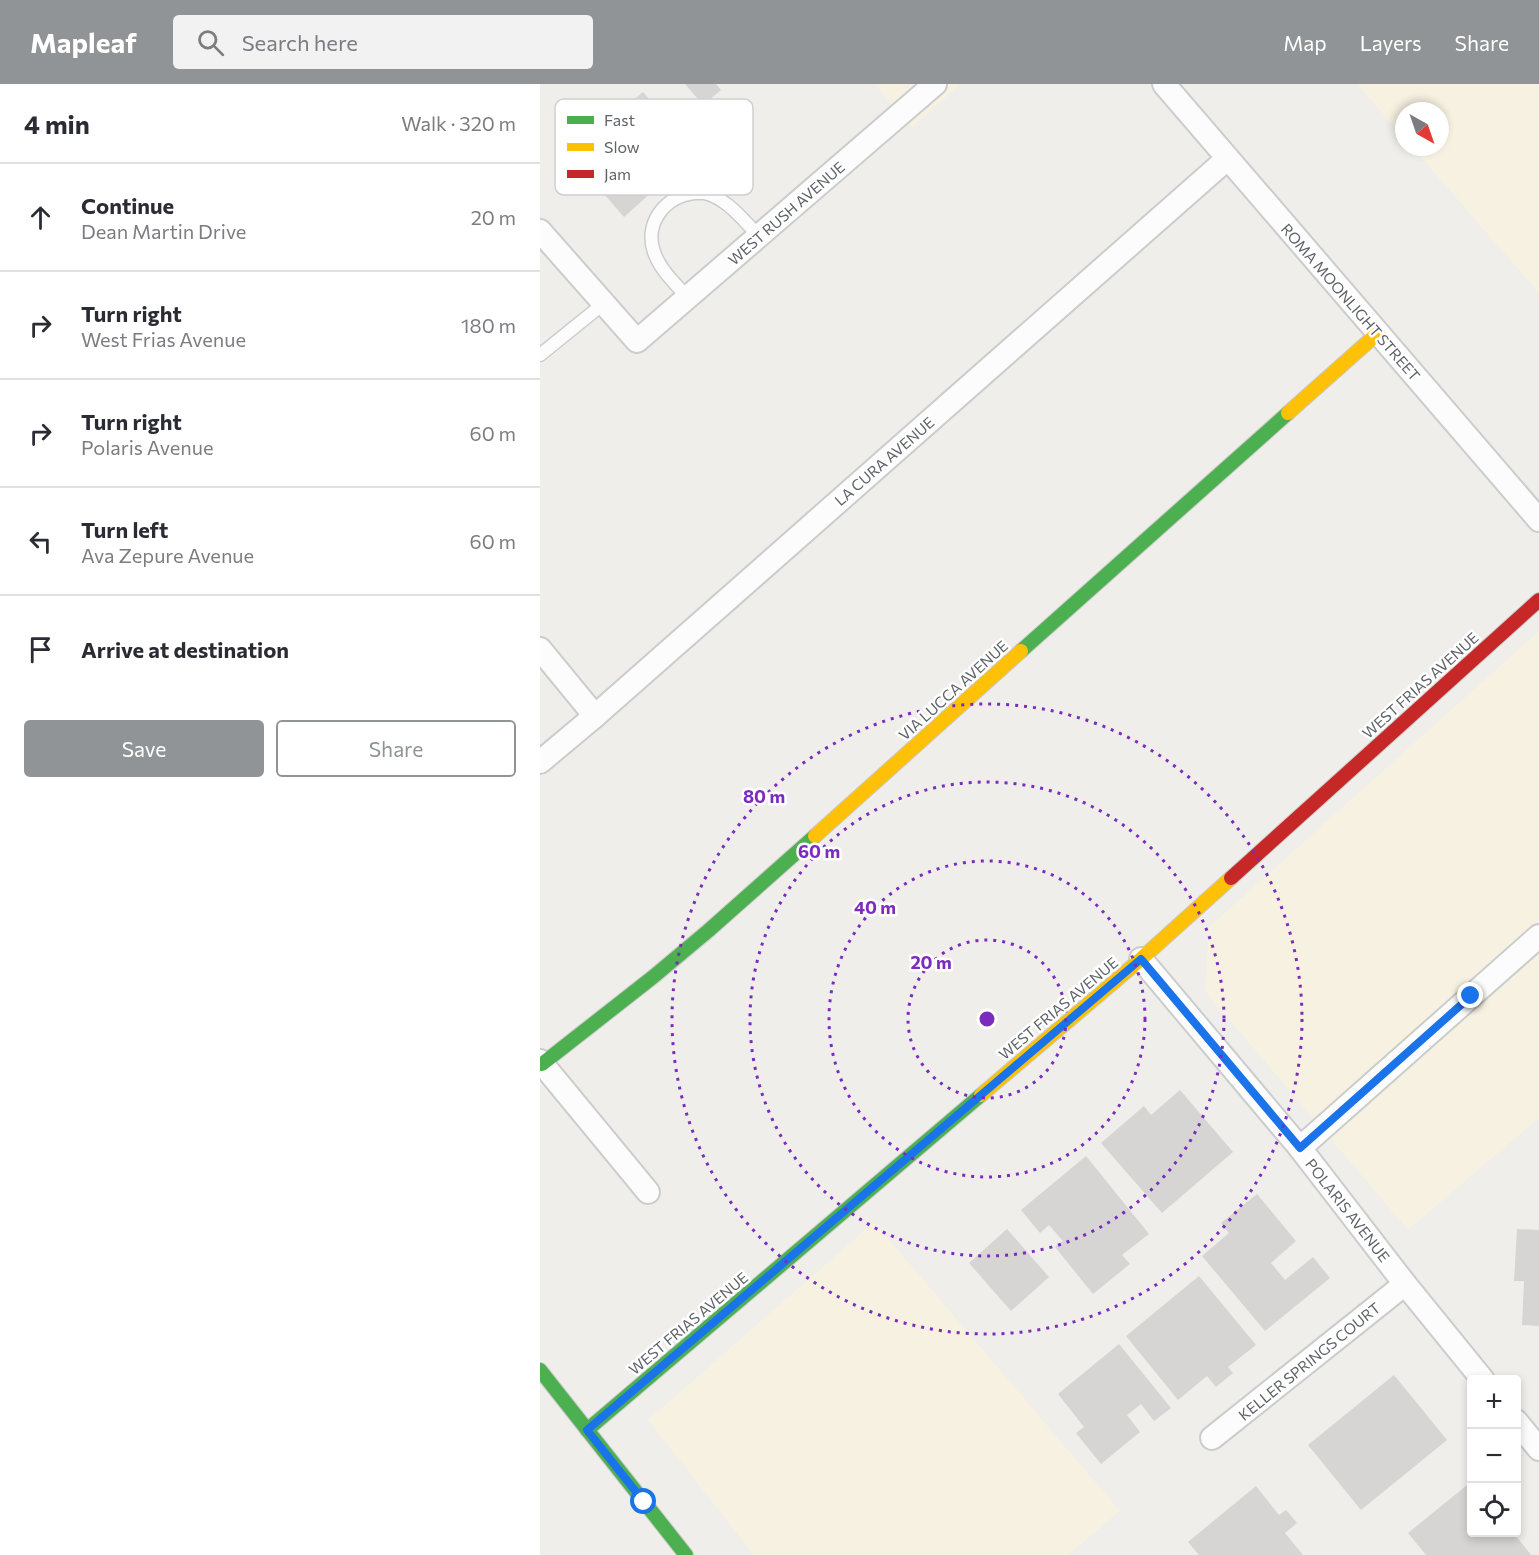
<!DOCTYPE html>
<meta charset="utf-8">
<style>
:root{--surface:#fff;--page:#f2f2f3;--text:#2b2b33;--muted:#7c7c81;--line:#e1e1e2;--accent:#919496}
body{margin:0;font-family:Commissioner,sans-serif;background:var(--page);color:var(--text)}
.controls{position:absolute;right:18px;bottom:18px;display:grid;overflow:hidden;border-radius:6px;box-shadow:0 3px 9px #0003}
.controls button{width:54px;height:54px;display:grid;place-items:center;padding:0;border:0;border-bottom:2px solid var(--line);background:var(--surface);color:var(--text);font:30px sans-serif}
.compass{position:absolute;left:855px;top:18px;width:54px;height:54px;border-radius:50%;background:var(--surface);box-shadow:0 3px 9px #0003;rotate:140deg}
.stop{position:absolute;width:18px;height:18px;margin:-14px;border:4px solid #1a73e8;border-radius:50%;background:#fff}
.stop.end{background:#1a73e8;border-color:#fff;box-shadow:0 2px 6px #0008}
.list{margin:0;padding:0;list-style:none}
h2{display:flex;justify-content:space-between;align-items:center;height:78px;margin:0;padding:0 24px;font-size:26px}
h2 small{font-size:20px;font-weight:400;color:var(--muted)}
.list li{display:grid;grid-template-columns:39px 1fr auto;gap:18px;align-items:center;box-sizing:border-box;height:108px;padding:0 24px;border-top:2px solid var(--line)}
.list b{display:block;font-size:22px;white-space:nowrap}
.list p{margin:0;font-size:20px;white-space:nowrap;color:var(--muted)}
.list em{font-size:20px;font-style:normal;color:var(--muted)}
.actions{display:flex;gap:12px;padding:18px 24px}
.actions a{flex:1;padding:14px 0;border:2px solid var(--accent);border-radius:6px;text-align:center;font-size:21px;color:var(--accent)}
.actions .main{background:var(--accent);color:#fff}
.icon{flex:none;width:33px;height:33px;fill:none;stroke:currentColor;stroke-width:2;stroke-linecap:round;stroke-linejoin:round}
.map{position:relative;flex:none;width:999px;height:1471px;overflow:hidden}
header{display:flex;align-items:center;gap:36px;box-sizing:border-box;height:84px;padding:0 30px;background:var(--accent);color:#fff}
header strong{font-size:28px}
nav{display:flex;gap:33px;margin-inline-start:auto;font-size:21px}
.search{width:420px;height:54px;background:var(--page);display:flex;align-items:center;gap:15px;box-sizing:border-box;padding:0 21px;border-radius:6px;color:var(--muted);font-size:22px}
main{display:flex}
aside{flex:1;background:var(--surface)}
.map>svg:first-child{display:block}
.sand{fill:#f6f1e1}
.building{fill:#d6d5d3}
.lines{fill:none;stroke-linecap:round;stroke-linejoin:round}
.lane-casing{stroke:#cbcccc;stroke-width:15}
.street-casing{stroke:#cbcccc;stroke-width:26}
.fast-casing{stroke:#cacacb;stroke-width:16}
.slow-casing{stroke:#cacacb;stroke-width:16}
.jam-casing{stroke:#cacacb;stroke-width:16}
.lane{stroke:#fdfcfc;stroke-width:12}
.street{stroke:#fdfcfc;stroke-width:22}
.fast{stroke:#4caf50;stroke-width:14}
.slow{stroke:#ffc107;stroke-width:14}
.jam{stroke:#c62828;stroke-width:14}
.route{stroke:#1a73e8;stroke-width:8}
.ring{fill:none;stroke:#7b2cbf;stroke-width:3;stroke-dasharray:3 6}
.labels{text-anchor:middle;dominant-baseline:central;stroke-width:5;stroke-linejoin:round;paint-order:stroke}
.street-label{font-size:15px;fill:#5f6368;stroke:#fff}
.key{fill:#fff;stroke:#cfd0d2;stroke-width:1.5}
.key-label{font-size:16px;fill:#5f6368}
.centre{fill:#7b2cbf;stroke:#fff;stroke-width:3}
.ring-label{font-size:18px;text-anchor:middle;font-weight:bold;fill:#7b2cbf;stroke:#fff;stroke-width:5;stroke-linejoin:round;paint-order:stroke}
</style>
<header>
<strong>Mapleaf</strong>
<div class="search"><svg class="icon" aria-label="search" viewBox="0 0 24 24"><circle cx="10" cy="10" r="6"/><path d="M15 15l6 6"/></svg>Search here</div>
<nav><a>Map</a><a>Layers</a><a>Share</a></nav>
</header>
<main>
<aside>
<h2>4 min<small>Walk · 320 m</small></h2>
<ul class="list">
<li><svg class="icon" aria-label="ahead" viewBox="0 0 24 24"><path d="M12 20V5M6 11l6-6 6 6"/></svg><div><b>Continue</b><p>Dean Martin Drive</p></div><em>20 m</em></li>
<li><svg class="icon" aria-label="right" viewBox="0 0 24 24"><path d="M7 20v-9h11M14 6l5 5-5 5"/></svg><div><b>Turn right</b><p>West Frias Avenue</p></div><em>180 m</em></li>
<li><svg class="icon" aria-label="right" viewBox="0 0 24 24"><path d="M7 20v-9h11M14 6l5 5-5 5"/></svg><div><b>Turn right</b><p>Polaris Avenue</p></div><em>60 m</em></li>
<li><svg class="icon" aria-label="left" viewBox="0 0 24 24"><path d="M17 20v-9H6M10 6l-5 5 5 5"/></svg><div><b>Turn left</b><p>Ava Zepure Avenue</p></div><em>60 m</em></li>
<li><svg class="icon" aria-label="arrive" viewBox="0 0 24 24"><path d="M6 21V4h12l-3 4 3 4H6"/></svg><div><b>Arrive at destination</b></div></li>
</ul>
<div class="actions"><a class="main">Save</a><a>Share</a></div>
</aside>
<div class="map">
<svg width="999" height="1471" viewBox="0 0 999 1471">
<rect width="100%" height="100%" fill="#efeeea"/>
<!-- sand -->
<g class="sand">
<polygon points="335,0 421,0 371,44"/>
<polygon points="817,0 999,0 999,209 872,63 900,63 900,27 864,27 864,54"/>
<polygon points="999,547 999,1034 868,1146 665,907 669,843"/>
<polygon points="334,1138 580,1427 528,1471 214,1471 108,1336"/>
</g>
<!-- building -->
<g class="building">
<polygon points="145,0 176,0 181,6 163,21"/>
<polygon points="103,8 145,57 121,78 127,84 107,101 112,108 84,133 30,71 56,49 47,40 73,17 82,26"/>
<polygon points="640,1006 693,1068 622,1129 561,1059 604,1022 611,1031"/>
<polygon points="546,1072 609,1150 582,1171 590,1180 553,1210 515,1163 523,1157 509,1141 500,1149 481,1126"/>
<polygon points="717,1110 756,1157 731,1179 745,1196 773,1173 790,1194 725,1247 662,1172 689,1149 681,1139"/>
<polygon points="467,1145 509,1193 471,1227 429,1179"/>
<polygon points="977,1145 999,1146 999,1242 982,1241 984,1197 974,1197"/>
<polygon points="659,1192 716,1261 688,1283 693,1289 676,1303 667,1292 638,1316 586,1252"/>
<polygon points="579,1260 631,1324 614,1337 601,1320 587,1331 600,1348 561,1380 536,1349 544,1343 518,1310"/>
<polygon points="854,1291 907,1356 821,1426 768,1361"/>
<polygon points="932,1397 932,1448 973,1448 991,1471 886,1471 868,1449"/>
<polygon points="716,1402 739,1431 746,1426 757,1439 745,1449 763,1471 659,1471 648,1458"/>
</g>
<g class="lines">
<defs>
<g id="lane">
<path d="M147,213C135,199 120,186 114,168C104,139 125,112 155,109C157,109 163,109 164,109C187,114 203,136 219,152"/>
<polyline points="0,271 63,220"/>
</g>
<g id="street">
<polyline points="624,0 999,436"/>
<polyline points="0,147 97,257 395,0"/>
<polyline points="0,565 55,632"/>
<polyline points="0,678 55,632 687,75"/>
<polyline points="601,875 760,1064 865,1200 943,1296"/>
<polyline points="0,977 108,1108"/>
<polyline points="760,1064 999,852"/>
<polyline points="976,1337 999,1365"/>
<polyline points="672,1354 865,1200"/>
</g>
<g id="fast">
<polyline points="481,567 748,329"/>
<polyline points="2,980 113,893 168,847 275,752"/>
<polyline points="0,1286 146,1471"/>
<polyline points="47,1346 441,1011"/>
</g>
<g id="slow">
<polyline points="748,329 838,249"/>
<polyline points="275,752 481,567"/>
<polyline points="441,1011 601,875 691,794"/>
</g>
<polyline id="jam" points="691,794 999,516"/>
</defs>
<!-- lane casing -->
<use href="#lane" class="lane-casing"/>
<!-- street casing -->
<use href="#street" class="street-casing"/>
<!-- fast casing -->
<use href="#fast" class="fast-casing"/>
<!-- slow casing -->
<use href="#slow" class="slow-casing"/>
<!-- jam casing -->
<use href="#jam" class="jam-casing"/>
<!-- lane -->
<use href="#lane" class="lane"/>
<!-- street -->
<use href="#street" class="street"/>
<!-- fast -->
<use href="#fast" class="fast"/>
<!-- slow -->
<use href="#slow" class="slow"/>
<!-- jam -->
<use href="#jam" class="jam"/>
</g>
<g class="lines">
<!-- route -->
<polyline class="route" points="104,1418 47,1346 601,875 760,1064 931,912"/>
</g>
<!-- distance rings -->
<g class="ring">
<circle cx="447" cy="935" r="79"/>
<circle cx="447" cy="935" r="158"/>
<circle cx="447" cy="935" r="237"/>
<circle cx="447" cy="935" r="315"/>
</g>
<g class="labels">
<!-- street labels -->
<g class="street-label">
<text transform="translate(246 129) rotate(-41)">WEST RUSH AVENUE</text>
<text transform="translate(811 218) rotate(49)">ROMA MOONLIGHT STREET</text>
<text transform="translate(344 377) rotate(-41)">LA CURA AVENUE</text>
<text transform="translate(880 601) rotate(-42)">WEST FRIAS AVENUE</text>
<text transform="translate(413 606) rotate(-42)">VIA LUCCA AVENUE</text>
<text transform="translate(518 924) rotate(-40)">WEST FRIAS AVENUE</text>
<text transform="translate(808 1126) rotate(52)">POLARIS AVENUE</text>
<text transform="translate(148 1239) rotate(-40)">WEST FRIAS AVENUE</text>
<text transform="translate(769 1277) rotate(-39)">KELLER SPRINGS COURT</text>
</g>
</g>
<!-- legend -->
<rect x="15" y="15" width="198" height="96" rx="9" class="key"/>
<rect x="27" y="32" width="27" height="8" fill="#4caf50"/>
<rect x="27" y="59" width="27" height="8" fill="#ffc107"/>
<rect x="27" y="86" width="27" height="8" fill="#c62828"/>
<g class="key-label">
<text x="64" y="42">Fast</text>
<text x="64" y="69">Slow</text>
<text x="64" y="96">Jam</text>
</g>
<circle cx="447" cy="935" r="9" class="centre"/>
<g class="ring-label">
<text x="224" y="719">80 m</text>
<text x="279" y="774">60 m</text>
<text x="335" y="830">40 m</text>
<text x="391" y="885">20 m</text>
</g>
</svg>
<div class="controls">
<button>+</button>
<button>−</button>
<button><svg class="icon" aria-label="locate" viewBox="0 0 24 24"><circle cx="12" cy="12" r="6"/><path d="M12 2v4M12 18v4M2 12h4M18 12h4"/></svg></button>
</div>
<svg class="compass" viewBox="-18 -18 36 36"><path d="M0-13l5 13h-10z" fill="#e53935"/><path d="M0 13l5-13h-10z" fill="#7c7c81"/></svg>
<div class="stop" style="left:104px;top:1418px"></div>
<div class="stop end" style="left:931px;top:912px"></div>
</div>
</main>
